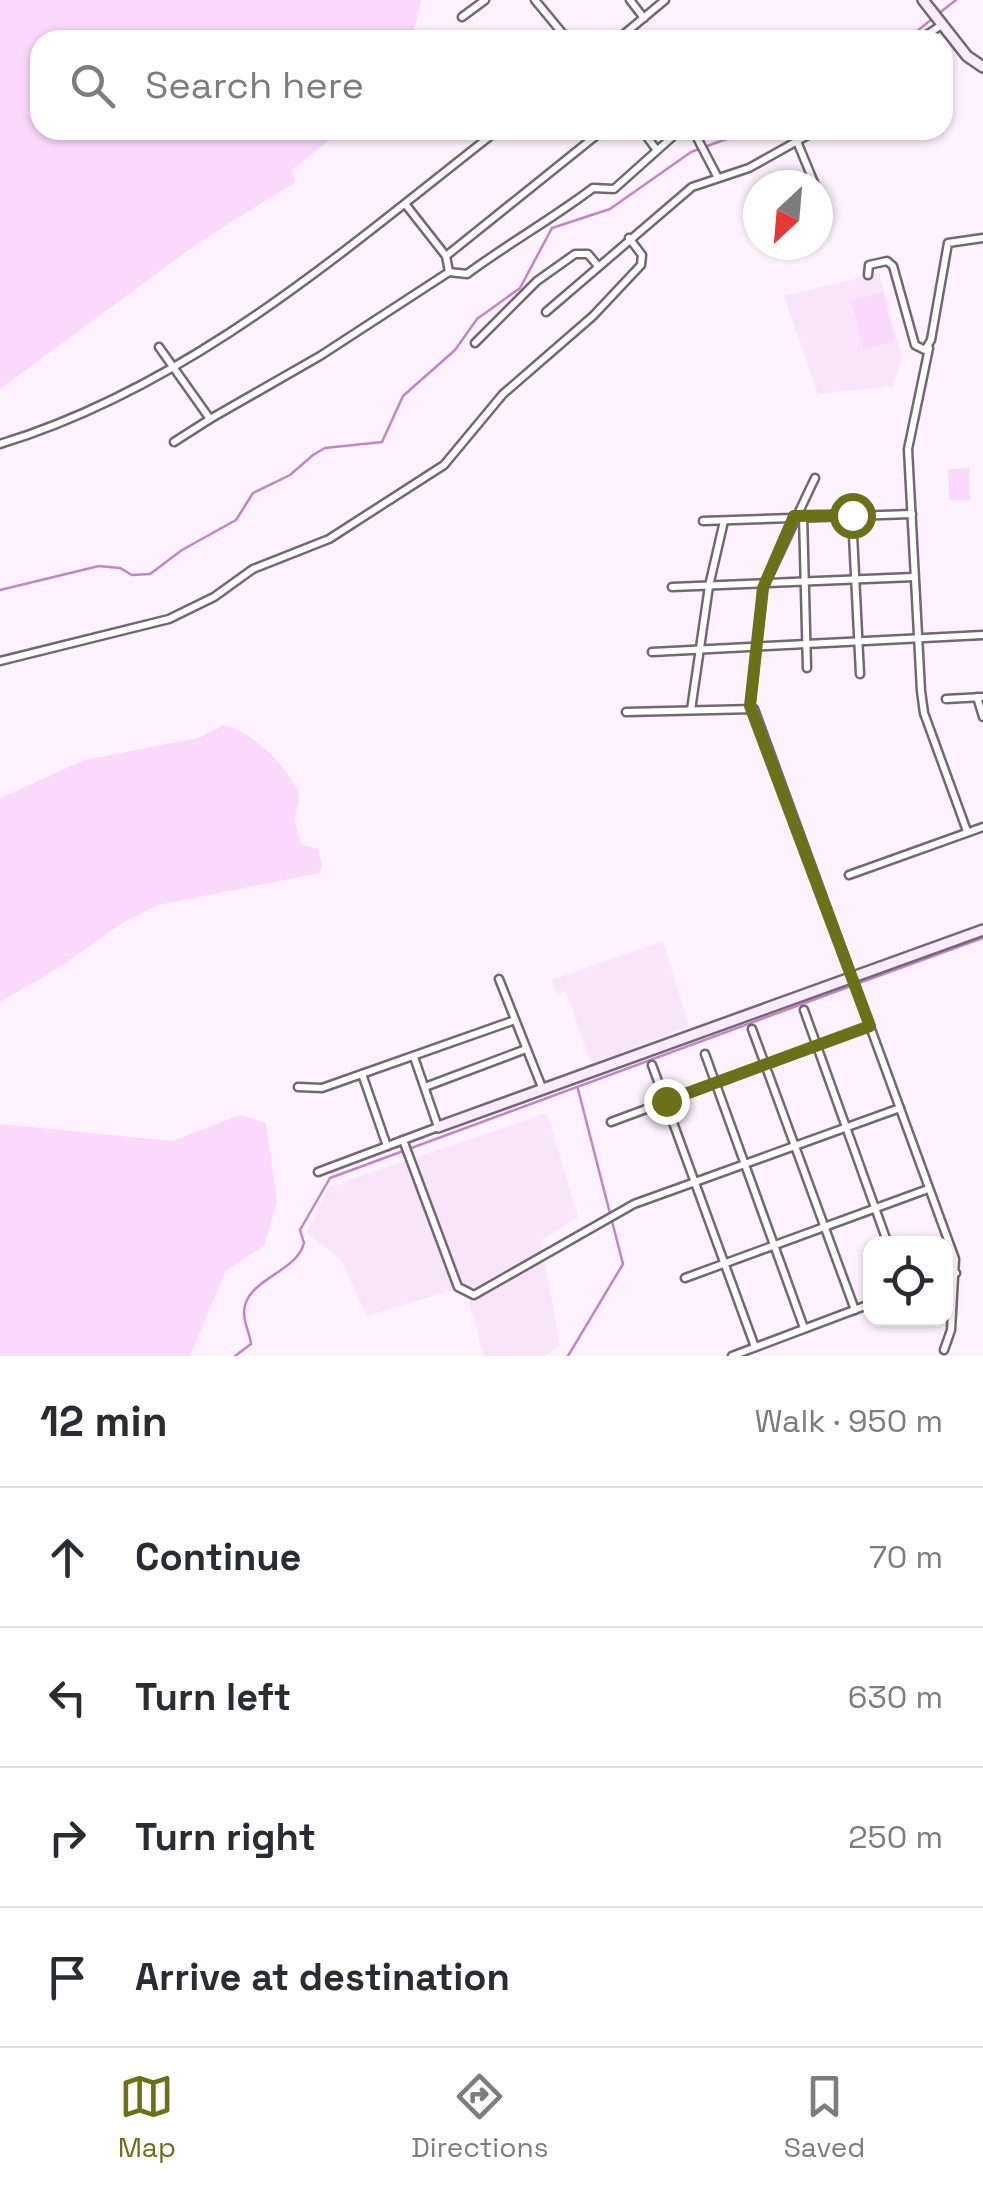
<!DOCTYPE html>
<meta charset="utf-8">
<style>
:root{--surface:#fff;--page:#f7f7f7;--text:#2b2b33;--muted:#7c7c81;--line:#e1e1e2;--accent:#6a7119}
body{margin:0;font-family:"Space Grotesk",sans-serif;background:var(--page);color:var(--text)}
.controls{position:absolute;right:30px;bottom:30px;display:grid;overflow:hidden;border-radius:20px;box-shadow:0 2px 8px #0004}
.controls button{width:90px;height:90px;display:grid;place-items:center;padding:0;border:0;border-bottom:2px solid var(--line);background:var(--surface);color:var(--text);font:50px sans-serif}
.compass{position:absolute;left:743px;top:170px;width:90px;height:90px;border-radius:50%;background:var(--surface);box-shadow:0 2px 8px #0004;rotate:206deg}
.stop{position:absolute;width:30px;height:30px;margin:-22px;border:8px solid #6a7119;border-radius:50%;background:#fff}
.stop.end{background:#6a7119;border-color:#fff;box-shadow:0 2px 10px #0008}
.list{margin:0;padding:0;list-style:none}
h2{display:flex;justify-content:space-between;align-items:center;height:130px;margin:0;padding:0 40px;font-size:42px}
h2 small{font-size:32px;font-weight:400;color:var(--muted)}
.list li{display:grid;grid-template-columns:65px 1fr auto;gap:30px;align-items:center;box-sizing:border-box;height:140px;padding:0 40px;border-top:2px solid var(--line)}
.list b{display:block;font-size:38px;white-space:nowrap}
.list em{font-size:32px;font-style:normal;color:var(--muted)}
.icon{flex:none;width:55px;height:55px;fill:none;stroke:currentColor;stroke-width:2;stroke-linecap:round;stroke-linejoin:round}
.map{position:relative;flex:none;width:983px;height:1356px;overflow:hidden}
.search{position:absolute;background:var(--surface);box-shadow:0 2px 8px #0004;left:30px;right:30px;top:30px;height:110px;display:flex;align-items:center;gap:25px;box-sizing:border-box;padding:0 35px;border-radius:30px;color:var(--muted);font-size:38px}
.sheet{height:690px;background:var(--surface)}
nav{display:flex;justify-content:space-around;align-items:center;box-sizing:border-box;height:140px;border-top:2px solid var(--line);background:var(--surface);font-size:28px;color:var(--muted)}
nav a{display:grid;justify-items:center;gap:5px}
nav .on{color:var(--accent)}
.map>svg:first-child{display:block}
.built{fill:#f8e5fa}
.green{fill:#fbd9fd}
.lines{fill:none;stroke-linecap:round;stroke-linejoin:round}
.stream{stroke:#c285c8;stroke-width:2.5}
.street-casing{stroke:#736774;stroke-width:11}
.secondary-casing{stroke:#736774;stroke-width:14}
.street{stroke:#fff;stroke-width:6}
.secondary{stroke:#fbecfd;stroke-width:9}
.route{stroke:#6a7119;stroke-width:12}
</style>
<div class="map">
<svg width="983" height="1356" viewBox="0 0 983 1356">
<rect width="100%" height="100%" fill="#fef2fe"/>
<!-- built -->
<g class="built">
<polygon points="879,273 902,357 893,386 818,394 784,296"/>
<polygon points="663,941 689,1026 591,1064 566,991 557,994 552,980"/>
<polygon points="547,1113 578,1217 541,1241 560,1346 545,1356 484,1356 465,1286 367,1316 341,1260 307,1233 329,1187"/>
</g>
<!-- green -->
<g class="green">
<polygon points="0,0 421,0 412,40 40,40 40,130 342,130 292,170 295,182 198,243 0,389"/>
<polygon points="883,292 895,342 863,349 851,300"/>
<polygon points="969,468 970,500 949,500 948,469"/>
<path d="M224,725C250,730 284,764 297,789C303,801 295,808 295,820C296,827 299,837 301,844L318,849L322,866L319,873L158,905L122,923L61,966L0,1002V798L85,760L198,738Z"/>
<polygon points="240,1115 266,1123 277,1201 264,1246 226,1270 190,1356 0,1356 0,1124 172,1141"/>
</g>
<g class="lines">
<!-- stream -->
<g class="stream">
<polyline points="938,14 956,0"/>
<polyline points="906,40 932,19"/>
<polyline points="0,590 99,566 120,568 132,575 150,574 182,550 236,520 253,493 290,475 313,455 325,448 382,442 403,396 455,350 477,319 520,288 552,228 610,209 691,152 751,130"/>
<polyline points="859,983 983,938"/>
<path d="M235,1356L251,1344C250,1334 244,1323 244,1313C244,1279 297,1273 304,1243L300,1230L330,1178L851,986"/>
<polyline points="568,1356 623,1264 578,1089"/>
</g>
<defs>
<g id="street">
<polyline points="535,0 568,40"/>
<polyline points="630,0 644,18"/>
<polyline points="462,17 485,0"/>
<polyline points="617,40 665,0"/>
<polyline points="919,40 943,24"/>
<polyline points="642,130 656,149"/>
<polyline points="693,130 717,176"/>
<polyline points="796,139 815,185"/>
<polyline points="446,256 603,130"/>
<path d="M449,272L467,274C509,243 552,219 593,188L614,189L680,130"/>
<polyline points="868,275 869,265 887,261 893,266 915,345 925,350 931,340 948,243 983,238"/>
<polyline points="546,312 692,187 749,168 817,130"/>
<polyline points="475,343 537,281 575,254 588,254 598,266"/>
<polyline points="159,347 210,419 320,356 449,272 446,256 406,205"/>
<polyline points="929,348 908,449 921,691 924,713 967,831"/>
<polyline points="174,442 210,419"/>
<path d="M0,444C191,386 344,250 498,130"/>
<polyline points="803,515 807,668"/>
<polyline points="852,515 860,674"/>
<polyline points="703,521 912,514"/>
<polyline points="672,587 914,577"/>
<polyline points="652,652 983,635"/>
<polyline points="0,661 169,619 214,597 253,569 329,539 444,465 503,394 593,316 641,265 642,255 629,238"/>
<polyline points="977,697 983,717"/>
<polyline points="946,699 983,697"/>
<polyline points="750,707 763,588 815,478"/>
<polyline points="691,710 709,586 724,521"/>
<polyline points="626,712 754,709 955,1259 951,1330 944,1350"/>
<polyline points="849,875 983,827"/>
<polyline points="499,979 543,1090"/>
<polyline points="804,1010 888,1244"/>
<polyline points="752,1029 855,1310"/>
<polyline points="705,1054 804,1328"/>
<polyline points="652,1065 755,1347"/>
<polyline points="362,1074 387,1146"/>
<polyline points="298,1087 322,1088 515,1020"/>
<polyline points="425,1087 526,1049"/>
<polyline points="611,1122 870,1026"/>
<polyline points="403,1140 458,1287 474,1295 634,1204 900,1108"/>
<polyline points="318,1172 438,1127 414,1057"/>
<polyline points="946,1277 956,1273"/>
<polyline points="685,1278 928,1189"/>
<polyline points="732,1356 870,1304"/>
</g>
<g id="secondary">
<polyline points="923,0 967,56 983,67"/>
<polyline points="438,1127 983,930"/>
</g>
</defs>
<!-- street casing -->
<use href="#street" class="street-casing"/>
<!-- secondary casing -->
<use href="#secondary" class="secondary-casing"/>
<!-- street -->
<use href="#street" class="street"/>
<!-- secondary -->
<use href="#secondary" class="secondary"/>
</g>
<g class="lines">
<!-- route -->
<polyline class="route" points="666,1101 870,1026 750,706 763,588 794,516 852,515"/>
</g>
</svg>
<div class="controls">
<button><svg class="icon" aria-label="locate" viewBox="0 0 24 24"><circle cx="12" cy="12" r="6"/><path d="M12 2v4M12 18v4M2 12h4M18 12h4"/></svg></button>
</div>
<svg class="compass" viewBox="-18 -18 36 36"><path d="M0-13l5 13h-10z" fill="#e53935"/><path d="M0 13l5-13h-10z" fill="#7c7c81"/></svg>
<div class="stop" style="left:852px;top:515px"></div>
<div class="stop end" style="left:666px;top:1101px"></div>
<div class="search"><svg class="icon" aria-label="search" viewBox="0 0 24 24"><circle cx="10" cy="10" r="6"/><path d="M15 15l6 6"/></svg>Search here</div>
</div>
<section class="sheet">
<h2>12 min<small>Walk · 950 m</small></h2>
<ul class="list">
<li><svg class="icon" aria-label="ahead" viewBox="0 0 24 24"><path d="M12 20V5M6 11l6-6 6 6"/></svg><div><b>Continue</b></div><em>70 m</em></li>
<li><svg class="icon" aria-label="left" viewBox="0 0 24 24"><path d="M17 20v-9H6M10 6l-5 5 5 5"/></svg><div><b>Turn left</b></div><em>630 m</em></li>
<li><svg class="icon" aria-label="right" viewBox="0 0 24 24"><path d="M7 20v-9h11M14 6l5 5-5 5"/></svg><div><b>Turn right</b></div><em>250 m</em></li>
<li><svg class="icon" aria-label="arrive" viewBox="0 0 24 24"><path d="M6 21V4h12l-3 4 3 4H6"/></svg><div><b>Arrive at destination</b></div></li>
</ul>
</section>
<nav>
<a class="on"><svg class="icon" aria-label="map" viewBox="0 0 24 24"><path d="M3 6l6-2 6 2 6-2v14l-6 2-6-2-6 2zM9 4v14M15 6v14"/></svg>Map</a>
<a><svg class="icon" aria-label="directions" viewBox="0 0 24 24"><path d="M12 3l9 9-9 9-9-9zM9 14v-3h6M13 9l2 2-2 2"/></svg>Directions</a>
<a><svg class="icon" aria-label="saved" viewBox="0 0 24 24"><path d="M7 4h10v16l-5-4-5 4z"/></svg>Saved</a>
</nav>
